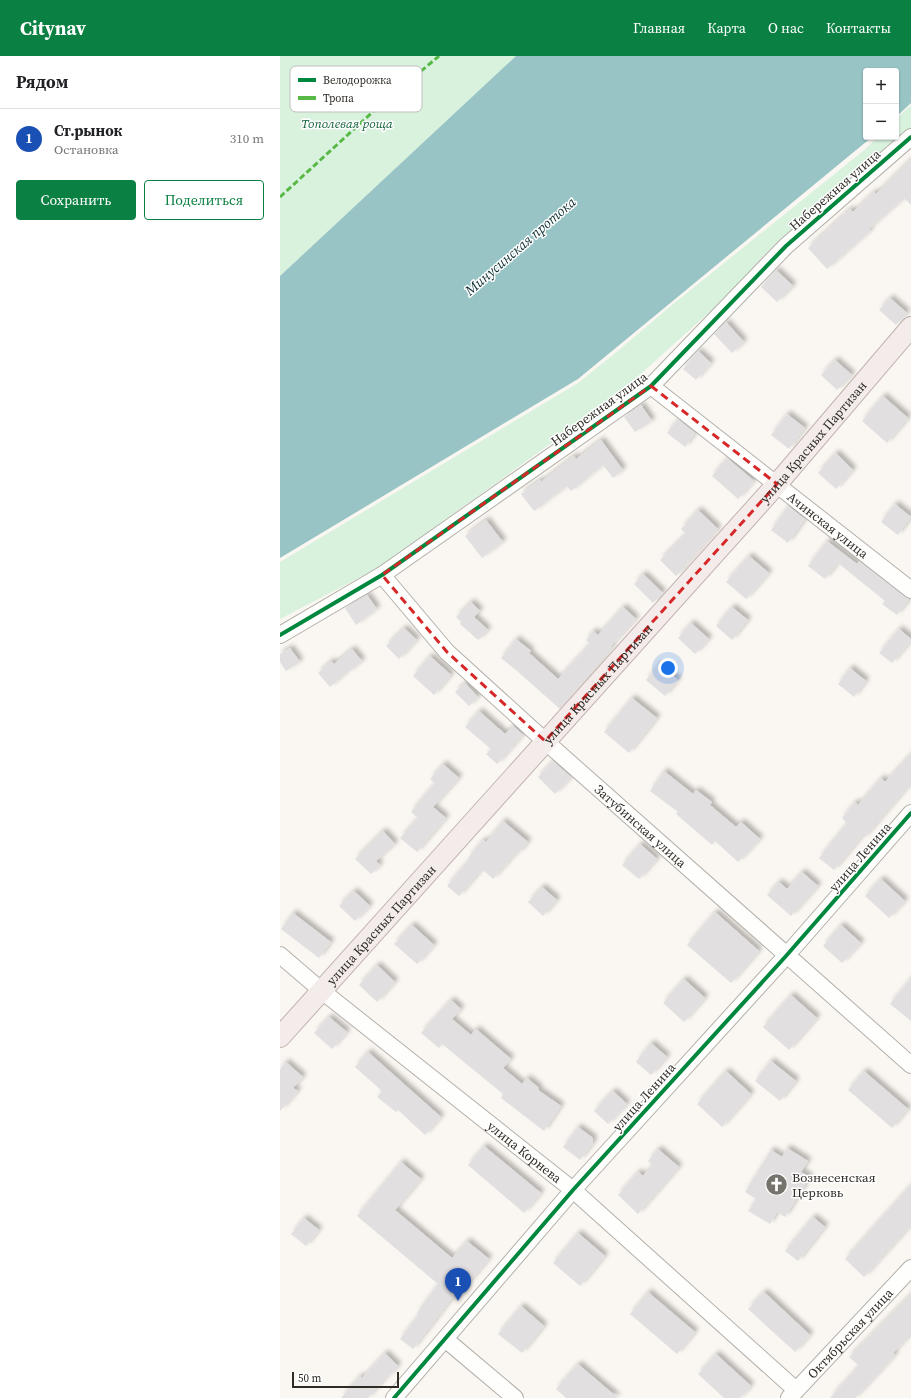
<!DOCTYPE html>
<html lang="ru">
<meta charset="utf-8">
<style>
:root{--surface:#fff;--page:#f2f2f2;--text:#202124;--muted:#757577;--line:#e0e0e0;--accent:#0b8043}
body{margin:0;font-family:"Source Serif 4",serif;background:var(--page);color:var(--text)}
.controls{position:absolute;right:12px;top:12px;display:grid;overflow:hidden;border-radius:4px;box-shadow:0 1px 3px #0004}
.controls button{width:36px;height:36px;display:grid;place-items:center;padding:0;border:0;border-bottom:1px solid var(--line);background:var(--surface);color:var(--text);font:20px sans-serif}
.scale{position:absolute;left:12px;bottom:10px;width:107px;box-sizing:border-box;padding-left:4px;border:2px solid #2f2b25;border-top:0;font-size:11px;line-height:14px;white-space:nowrap;color:#2f2b25;-webkit-text-stroke:3px #fff;paint-order:stroke}
.you{position:absolute;left:388px;top:612px;width:14px;height:14px;margin:-10px;border:3px solid #fff;border-radius:50%;background:#1a73e8;box-shadow:0 0 0 6px #1a73e833}
.badge{display:grid;place-items:center;width:26px;height:26px;border-radius:50%;background:var(--accent);color:#fff;font-size:13px;font-weight:700}
.pin{position:absolute;translate:-50% -33px;filter:drop-shadow(0 1px 2px #0008)}
.pin::after{content:'';position:absolute;top:21px;width:14px;height:12px;background:inherit;clip-path:polygon(0 0,100% 0,50% 100%)}
.list{margin:0;padding:0;list-style:none}
h2{display:flex;justify-content:space-between;align-items:center;height:52px;margin:0;padding:0 16px;font-size:17px}
h2 small{font-size:13px;font-weight:400;color:var(--muted)}
.list li{display:grid;grid-template-columns:26px 1fr auto;gap:12px;align-items:center;box-sizing:border-box;height:60px;padding:0 16px;border-top:1px solid var(--line)}
.list b{display:block;font-size:15px;white-space:nowrap}
.list p{margin:0;font-size:13px;white-space:nowrap;color:var(--muted)}
.list em{font-size:13px;font-style:normal;color:var(--muted)}
.actions{display:flex;gap:8px;padding:12px 16px}
.actions a{flex:1;padding:9px 0;border:1px solid var(--accent);border-radius:4px;text-align:center;font-size:14px;color:var(--accent)}
.actions .main{background:var(--accent);color:#fff}
.map{position:relative;flex:none;width:631px;height:1342px;overflow:hidden}
header{display:flex;align-items:center;gap:24px;box-sizing:border-box;height:56px;padding:0 20px;background:var(--accent);color:#fff}
header strong{font-size:19px}
nav{display:flex;gap:22px;margin-inline-start:auto;font-size:14px}
main{display:flex}
aside{flex:1;background:var(--surface)}
.map>svg:first-child{display:block}
.green{fill:#d8f2de}
.water{fill:#98c4c5}
.building{fill:#e2dfe1;filter:url(#shadow)}
.lines{fill:none;stroke-linecap:round;stroke-linejoin:round}
.minor-casing{stroke:#b4b0ab;stroke-width:18}
.major-casing{stroke:#c1b3ae;stroke-width:22}
.minor{stroke:#fefefd;stroke-width:16}
.major{stroke:#f4ecea;stroke-width:20}
.quiet{stroke:#58b947;stroke-width:3;stroke-dasharray:6 3;stroke-linecap:butt}
.cycleway-casing{stroke:#fff;stroke-width:6}
.cycleway{stroke:#00873e;stroke-width:4}
.marked{fill:none;stroke:#d62828;stroke-width:3;stroke-dasharray:8 5;stroke-linejoin:round}
.labels{text-anchor:middle;dominant-baseline:central;stroke-width:3;stroke-linejoin:round;paint-order:stroke}
.park-label{font-size:13px;font-style:italic;fill:#18653d;stroke:#fff}
.street-label{font-size:13px;fill:#2f2b25;stroke:#fff}
.poi-label{font-size:13px;fill:#2f2b25;stroke:#fff;text-anchor:start}
.water-label{font-size:14px;font-style:italic;fill:#0d2f31;stroke:#fff}
.key{fill:#fff;stroke:#c1bfbe;stroke-width:1}
.key-label{font-size:11px;fill:#2f2b25}
</style>
<header>
<strong>Citynav</strong>
<nav><a>Главная</a><a>Карта</a><a>О нас</a><a>Контакты</a></nav>
</header>
<main>
<aside>
<h2>Рядом<small></small></h2>
<ul class="list">
<li><span class="badge" style="background:#1a4fb4">1</span><div><b>Ст.рынок</b><p>Остановка</p></div><em>310 m</em></li>
</ul>
<div class="actions"><a class="main">Сохранить</a><a>Поделиться</a></div>
</aside>
<div class="map">
<svg width="631" height="1342" viewBox="0 0 631 1342">
<defs>
<filter id="shadow"><feDropShadow dx="3.5" dy="-3.5" stdDeviation="2" flood-color="#0004"/></filter>
</defs>
<rect width="100%" height="100%" fill="#faf6f1"/>
<!-- green -->
<g class="green">
<polygon points="0,0 236,0 0,220"/>
<polygon points="631,49 631,74 363,316 287,376 96,513 0,563 0,506 298,327 339,294 392,249 583,95 598,81 616,81 616,63"/>
</g>
<!-- water -->
<polygon class="water" points="236,0 631,0 631,47 616,61 616,15 586,15 586,81 592,81 298,323 0,502 0,220"/>
<!-- building -->
<g class="building">
<polygon points="631,103 631,149 624,142 589,173 590,175 547,213 528,192 570,153 573,156 594,136 596,138"/>
<polygon points="496,214 513,230 497,246 481,231"/>
<polygon points="610,242 627,257 616,269 599,254"/>
<polygon points="446,266 464,286 452,297 434,278"/>
<polygon points="418,295 431,307 416,324 403,313"/>
<polygon points="555,304 572,319 557,334 541,319"/>
<polygon points="603,340 628,362 607,387 582,365"/>
<polygon points="361,349 372,365 355,376 344,361"/>
<polygon points="507,358 525,372 509,393 491,379"/>
<polygon points="398,363 415,377 405,391 387,377"/>
<polygon points="321,384 343,414 333,422 323,409 291,435 287,430 254,455 241,438 260,424 261,426 294,400 296,403"/>
<polygon points="556,397 573,414 556,433 538,417"/>
<polygon points="447,402 474,425 458,443 432,420"/>
<polygon points="615,448 631,461 618,479 601,466"/>
<polygon points="508,450 525,463 508,487 491,474"/>
<polygon points="418,454 438,473 396,520 380,504 406,478 401,473"/>
<polygon points="206,464 223,486 202,502 185,480"/>
<polygon points="547,485 577,508 579,505 629,543 617,559 602,548 605,545 558,507 545,523 528,510"/>
<polygon points="469,500 489,517 466,543 446,526"/>
<polygon points="363,518 383,537 373,547 354,528"/>
<polygon points="87,539 97,553 76,569 65,552"/>
<polygon points="191,546 200,555 194,561 208,574 198,584 180,568 181,566 176,561"/>
<polygon points="343,551 356,563 331,590 332,591 309,619 280,653 236,614 221,602 236,583 251,595 249,597 278,623 310,588 306,584 313,575 318,579"/>
<polygon points="452,551 468,564 452,584 436,570"/>
<polygon points="411,567 429,583 415,598 398,582"/>
<polygon points="124,572 137,584 119,603 106,590"/>
<polygon points="619,573 631,583 631,585 612,607 599,597"/>
<polygon points="10,592 20,606 6,615 0,606 0,598"/>
<polygon points="72,593 82,605 69,616 68,615 50,631 38,617 51,605 54,608"/>
<polygon points="150,600 171,619 154,639 133,620"/>
<polygon points="378,608 398,624 385,640 366,624"/>
<polygon points="570,612 586,625 574,641 558,628"/>
<polygon points="185,627 198,641 189,650 175,636"/>
<polygon points="352,642 377,662 349,697 324,676"/>
<polygon points="199,655 225,678 233,670 243,679 217,708 206,698 211,693 185,671"/>
<polygon points="631,698 631,727 584,782 582,780 554,814 539,802 567,767 562,762 575,746 578,749 601,722 605,726"/>
<polygon points="273,705 291,721 275,738 258,721"/>
<polygon points="163,708 179,722 153,751 166,762 137,796 120,782 138,762 131,756 155,727 150,723"/>
<polygon points="384,715 413,738 416,734 432,746 430,749 456,771 461,766 480,783 458,806 435,785 432,789 396,758 398,756 370,735"/>
<polygon points="223,765 248,786 239,797 237,796 213,823 202,813 179,840 167,830 190,803 188,802 203,784 206,786"/>
<polygon points="103,775 115,788 96,805 100,809 91,818 75,803"/>
<polygon points="360,788 377,803 359,823 342,809"/>
<polygon points="522,816 538,830 511,860 487,839 499,826 507,833"/>
<polygon points="601,823 625,845 609,862 585,840"/>
<polygon points="262,831 277,844 263,860 248,846"/>
<polygon points="74,835 90,850 75,865 59,850"/>
<polygon points="435,856 479,895 451,927 407,889"/>
<polygon points="13,857 51,886 39,902 1,873"/>
<polygon points="132,869 154,889 137,908 114,888"/>
<polygon points="561,869 581,887 562,907 543,890"/>
<polygon points="97,909 115,926 97,946 79,929"/>
<polygon points="631,922 631,965 610,948"/>
<polygon points="404,923 425,942 404,966 383,947"/>
<polygon points="511,939 537,962 509,994 483,971"/>
<polygon points="171,944 181,953 172,963 191,979 196,973 231,1003 223,1012 242,1028 247,1022 259,1032 258,1034 281,1050 264,1075 221,1042 223,1038 162,988 159,992 141,977"/>
<polygon points="49,961 67,976 52,993 34,977"/>
<polygon points="371,987 387,1001 371,1019 356,1006"/>
<polygon points="88,996 161,1061 145,1079 118,1054 116,1056 97,1041 102,1035 75,1011"/>
<polygon points="491,1005 516,1025 500,1045 475,1025"/>
<polygon points="6,1006 23,1021 13,1032 18,1035 0,1055 0,1013"/>
<polygon points="446,1015 471,1038 442,1071 417,1048"/>
<polygon points="584,1015 628,1053 612,1072 568,1034"/>
<polygon points="333,1035 347,1048 328,1068 314,1055"/>
<polygon points="298,1071 313,1082 313,1087 300,1104 283,1091"/>
<polygon points="204,1090 261,1137 244,1157 188,1109"/>
<polygon points="507,1092 528,1105 521,1116 530,1121 505,1161 497,1156 490,1168 468,1155 476,1143 465,1136 491,1094 502,1101"/>
<polygon points="378,1093 399,1111 358,1158 338,1139 358,1116 363,1120 372,1109 368,1105"/>
<polygon points="121,1106 141,1123 115,1154 172,1202 187,1185 209,1203 175,1243 173,1241 133,1293 120,1283 139,1258 137,1257 158,1228 77,1160"/>
<polygon points="631,1129 631,1169 584,1221 565,1203"/>
<polygon points="533,1161 545,1171 518,1205 505,1195"/>
<polygon points="24,1162 39,1174 26,1190 11,1178"/>
<polygon points="298,1177 325,1200 300,1230 273,1207"/>
<polygon points="368,1236 415,1276 397,1298 350,1258"/>
<polygon points="484,1236 530,1279 515,1296 468,1253"/>
<polygon points="631,1238 631,1278 613,1297 615,1299 575,1342 550,1342 579,1310 569,1301"/>
<polygon points="241,1250 264,1270 242,1297 218,1278"/>
<polygon points="105,1297 118,1310 109,1320 108,1319 88,1342 61,1342 80,1320 82,1322"/>
<polygon points="436,1298 471,1330 460,1342 444,1342 418,1318"/>
<polygon points="298,1308 338,1342 286,1342 276,1333"/>
</g>
<g class="lines">
<defs>
<g id="minor">
<path id="s1" d="M371,330L631,534"/>
<path id="s2" d="M102,519L167,596L265,685L631,1009"/>
<polyline points="0,579 102,519 371,330 506,190 631,81"/>
<path id="s3" d="M0,899L42,935L293,1134L516,1334"/>
<polyline points="165,1283 235,1342"/>
<polyline points="114,1342 293,1134 506,900 631,757"/>
<path id="s4" d="M509,1342L631,1212"/>
</g>
<g id="major">
<path id="s5" d="M0,981L497,428L631,271"/>
</g>
</defs>
<!-- minor casing -->
<use href="#minor" class="minor-casing"/>
<!-- major casing -->
<use href="#major" class="major-casing"/>
<!-- minor -->
<use href="#minor" class="minor"/>
<!-- major -->
<use href="#major" class="major"/>
<!-- quiet -->
<polyline class="quiet" points="0,141 97,52 159,0"/>
<defs>
<g id="cycleway">
<polyline points="0,579 102,519 371,330 506,190 631,81"/>
<polyline points="114,1342 293,1134 506,900 631,757"/>
</g>
</defs>
<!-- cycleway casing -->
<use href="#cycleway" class="cycleway-casing"/>
<!-- cycleway -->
<use href="#cycleway" class="cycleway"/>
</g>
<!-- marked area -->
<path class="marked" d="M371,330L497,428L265,685L167,596L102,519Z"/>
<!-- icons -->
<defs>
<symbol id="church-disc" viewBox="-11 -11 22 22"><circle r="9.5" fill="#76726c" stroke="#fff"/><path d="M-1.2-6h2.4v3.5h3.3v2.4h-3.3V6h-2.4V-.1h-3.3v-2.4h3.3Z" fill="#fff"/></symbol>
</defs>
<g fill-rule="evenodd">
<use href="#church-disc" x="484" y="1116" width="25" height="25"/>
</g>
<g class="labels">
<!-- park labels -->
<g class="park-label">
<text x="67" y="67">Тополевая роща</text>
</g>
<!-- street labels -->
<g class="street-label">
<text transform="translate(555 134) rotate(-41)">Набережная улица</text>
<text transform="translate(319 353) rotate(-36)">Набережная улица</text>
<text stroke="none"><textPath href="#s5" startOffset="799">улица Красных Партизан</textPath></text>
<text stroke="none"><textPath href="#s1" startOffset="225">Ачинская улица</textPath></text>
<text stroke="none"><textPath href="#s5" startOffset="475">улица Красных Партизан</textPath></text>
<text stroke="none"><textPath href="#s2" startOffset="361">Затубинская улица</textPath></text>
<text transform="translate(580 801) rotate(-49)">улица Ленина</text>
<text stroke="none"><textPath href="#s5" startOffset="151">улица Красных Партизан</textPath></text>
<text transform="translate(364 1041) rotate(-48)">улица Ленина</text>
<text stroke="none"><textPath href="#s3" startOffset="314">улица Корнева</textPath></text>
<text stroke="none"><textPath href="#s4" startOffset="89">Октябрьская улица</textPath></text>
</g>
<!-- poi labels -->
<g class="poi-label">
<text x="512" y="1121">Вознесенская<tspan x="512" dy="15">Церковь</tspan></text>
</g>
<!-- water labels -->
<g class="water-label">
<text transform="translate(240 190) rotate(-41)">Минусинская протока</text>
</g>
</g>
<!-- legend -->
<rect x="10" y="10" width="132" height="46" rx="6" class="key"/>
<rect x="18" y="22" width="18" height="4" fill="#00873e"/>
<rect x="18" y="40" width="18" height="4" fill="#58b947"/>
<g class="key-label">
<text x="43" y="28">Велодорожка</text>
<text x="43" y="46">Тропа</text>
</g>
</svg>
<div class="controls">
<button>+</button>
<button>−</button>
</div>
<div class="scale">50 m</div>
<div class="you"></div>
<div class="pin badge" style="left:178px;top:1245px;background:#1a4fb4">1</div>
</div>
</main>
